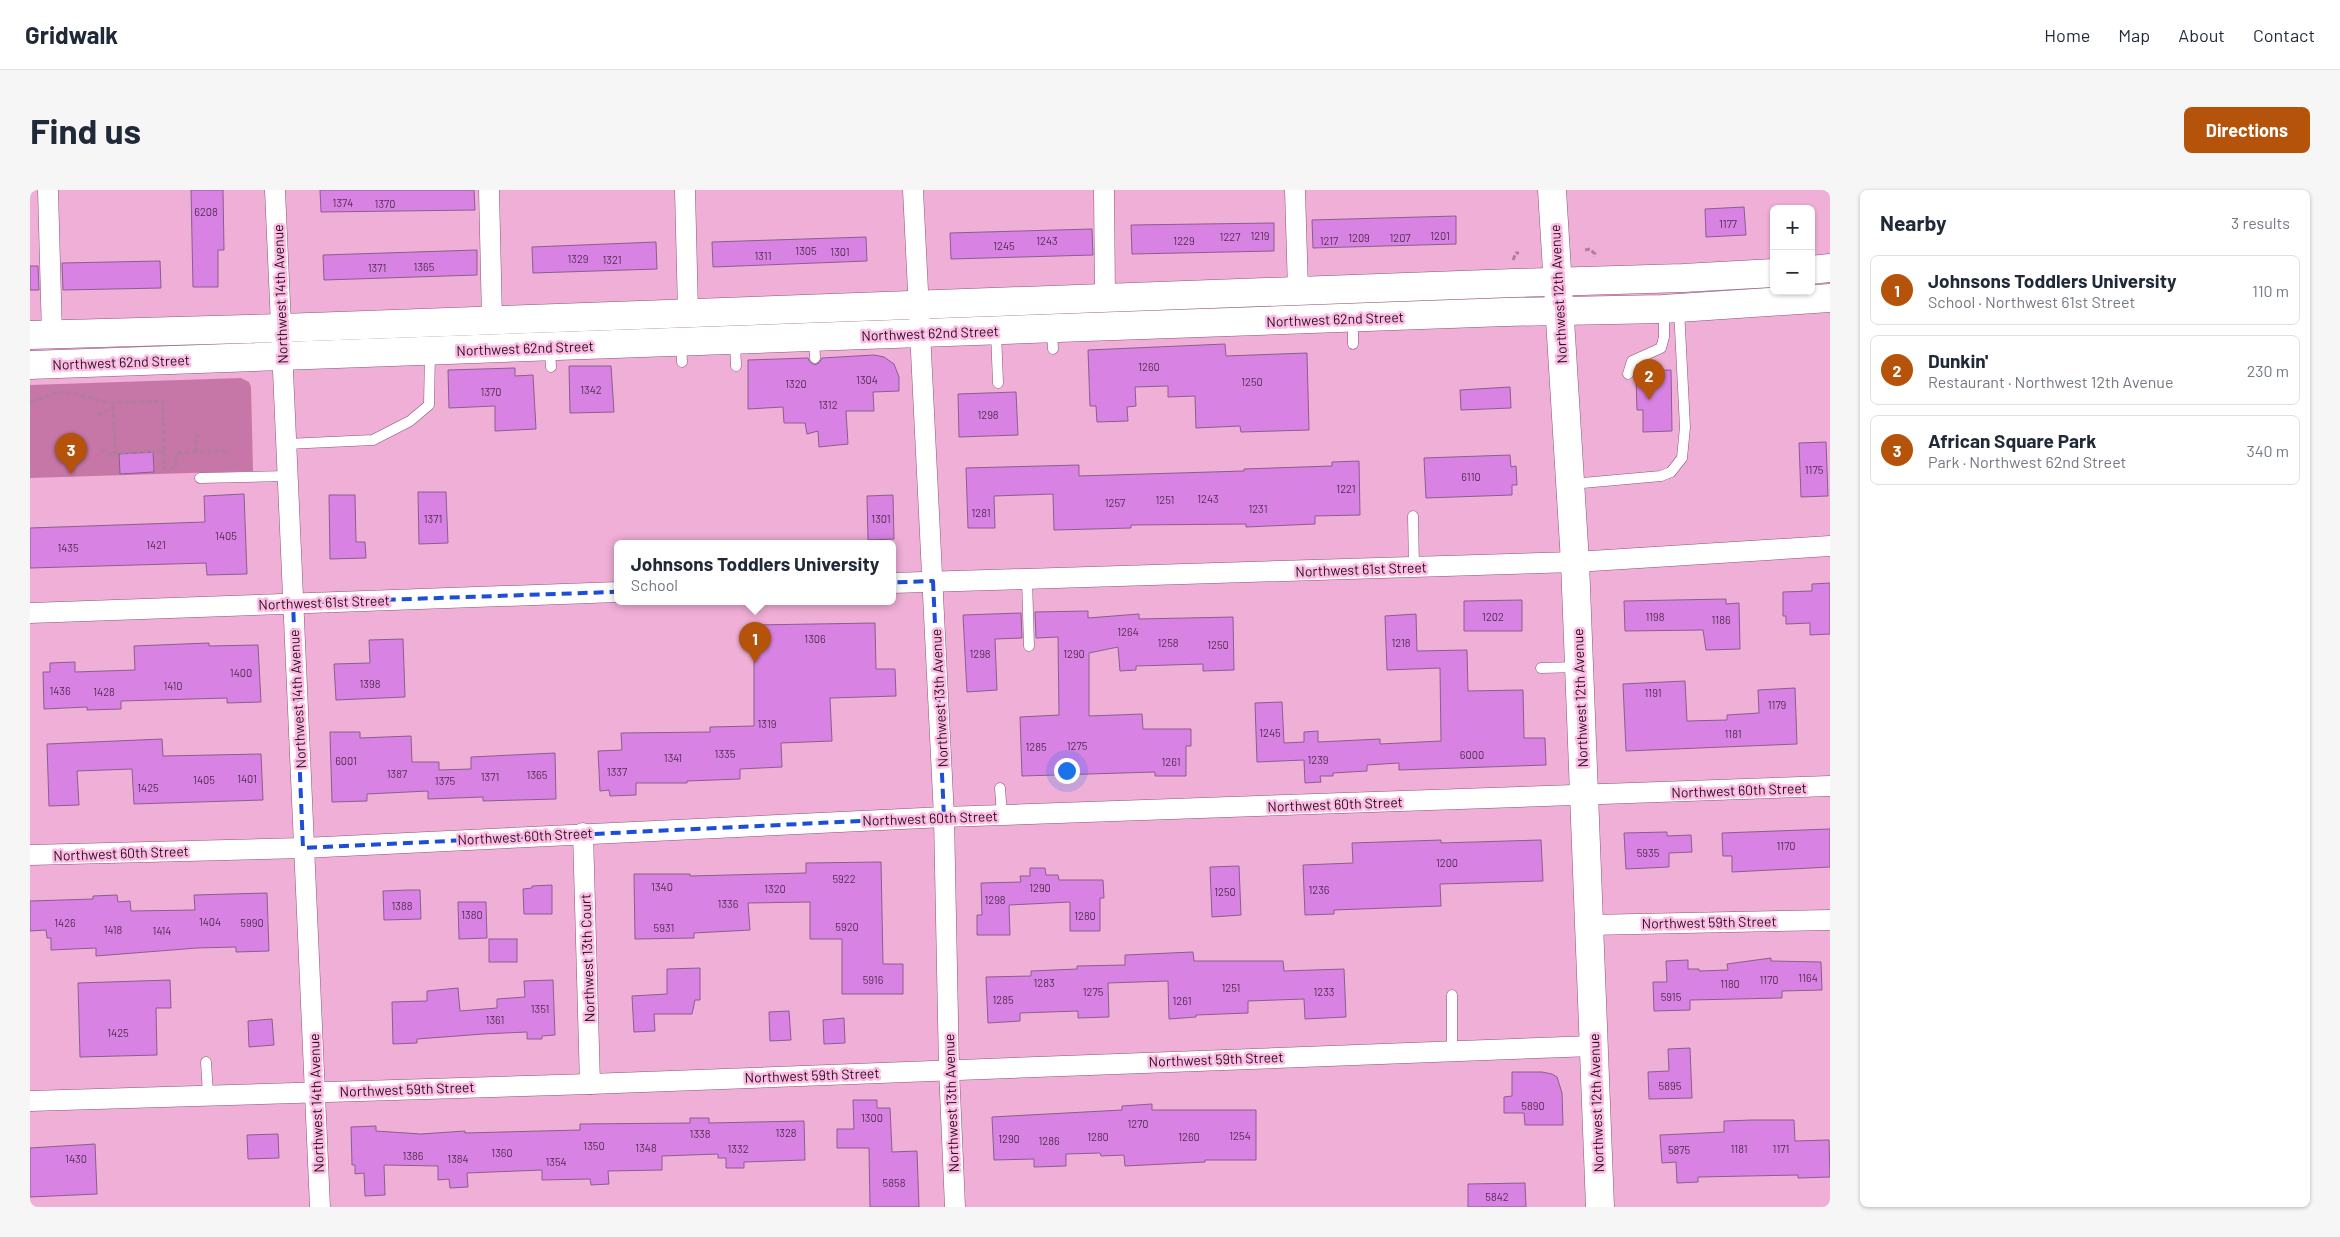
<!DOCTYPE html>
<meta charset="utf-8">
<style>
:root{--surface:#fff;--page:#f6f6f7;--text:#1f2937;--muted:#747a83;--line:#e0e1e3;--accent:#b45309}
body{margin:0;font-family:Barlow,sans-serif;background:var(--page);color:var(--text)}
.controls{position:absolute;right:15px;top:15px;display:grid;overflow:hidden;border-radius:8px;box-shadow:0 1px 4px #0004}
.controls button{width:45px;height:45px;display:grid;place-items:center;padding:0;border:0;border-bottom:1px solid var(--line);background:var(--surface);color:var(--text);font:25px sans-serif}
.you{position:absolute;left:1036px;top:580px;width:18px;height:18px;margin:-12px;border:4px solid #fff;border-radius:50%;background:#1a73e8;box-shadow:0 0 0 8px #1a73e833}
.badge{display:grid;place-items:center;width:32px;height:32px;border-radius:50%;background:var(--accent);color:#fff;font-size:16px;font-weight:700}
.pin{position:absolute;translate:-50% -41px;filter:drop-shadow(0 1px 2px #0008)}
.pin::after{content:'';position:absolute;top:26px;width:18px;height:15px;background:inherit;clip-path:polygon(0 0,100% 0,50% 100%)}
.popup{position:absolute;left:584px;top:350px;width:282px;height:65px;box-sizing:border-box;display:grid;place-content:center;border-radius:8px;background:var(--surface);filter:drop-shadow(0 1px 4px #0005);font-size:16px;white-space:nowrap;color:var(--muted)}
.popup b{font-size:19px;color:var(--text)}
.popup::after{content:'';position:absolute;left:50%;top:100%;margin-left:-10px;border:10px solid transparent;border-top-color:var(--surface)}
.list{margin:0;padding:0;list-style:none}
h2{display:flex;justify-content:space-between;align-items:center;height:65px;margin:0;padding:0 20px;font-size:21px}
h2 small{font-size:16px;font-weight:400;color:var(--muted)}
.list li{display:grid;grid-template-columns:32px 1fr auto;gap:15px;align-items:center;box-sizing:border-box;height:70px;margin:0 10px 10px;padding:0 10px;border:1px solid var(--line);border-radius:8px}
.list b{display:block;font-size:19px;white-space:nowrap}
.list p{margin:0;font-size:16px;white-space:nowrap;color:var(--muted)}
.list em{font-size:16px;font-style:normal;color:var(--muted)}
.map{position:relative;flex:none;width:1800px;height:1017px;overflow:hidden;border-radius:8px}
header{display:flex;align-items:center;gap:30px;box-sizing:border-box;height:70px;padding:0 25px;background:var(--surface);border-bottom:1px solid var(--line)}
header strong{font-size:24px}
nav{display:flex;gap:28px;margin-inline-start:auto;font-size:18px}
.intro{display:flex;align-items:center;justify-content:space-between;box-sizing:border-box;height:120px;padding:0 30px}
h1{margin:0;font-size:35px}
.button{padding:12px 22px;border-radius:8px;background:var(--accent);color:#fff;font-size:18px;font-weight:700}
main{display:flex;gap:30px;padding:0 30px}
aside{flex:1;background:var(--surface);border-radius:8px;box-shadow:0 1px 4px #0004}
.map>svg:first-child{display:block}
.green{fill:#c677a8}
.building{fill:#d883e3;stroke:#895e8f}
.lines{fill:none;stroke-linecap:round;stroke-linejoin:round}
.service-casing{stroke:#8d5377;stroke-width:11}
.minor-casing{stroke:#8d5377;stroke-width:21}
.secondary-casing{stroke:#8d5377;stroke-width:29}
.path{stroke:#b17d9c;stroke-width:3;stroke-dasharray:5 2.5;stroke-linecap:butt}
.service{stroke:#fff;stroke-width:10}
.minor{stroke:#fff;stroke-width:20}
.secondary{stroke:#fff;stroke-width:28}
.marked{fill:none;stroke:#1d4ed8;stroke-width:4;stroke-dasharray:10 6;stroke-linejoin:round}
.labels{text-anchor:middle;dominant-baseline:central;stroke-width:5;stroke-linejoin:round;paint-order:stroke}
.number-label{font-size:11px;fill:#552e51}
.street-label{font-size:14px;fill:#291120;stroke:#fdbce3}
</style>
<header>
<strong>Gridwalk</strong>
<nav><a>Home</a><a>Map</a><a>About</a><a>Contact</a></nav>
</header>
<div class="intro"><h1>Find us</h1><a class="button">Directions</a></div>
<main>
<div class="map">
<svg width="1800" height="1017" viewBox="0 0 1800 1017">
<rect width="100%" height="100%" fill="#f0afd6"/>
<!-- green -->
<polygon class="green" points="211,188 219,192 221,197 223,281 0,288 0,195"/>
<!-- building -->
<g class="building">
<polygon points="161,0 193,0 194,60 188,60 188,97 163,97"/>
<polygon points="290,0 444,0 445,20 291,22"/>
<polygon points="1714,17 1716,45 1676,47 1675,19"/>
<polygon points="1426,26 1426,54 1283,58 1282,30"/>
<polygon points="1244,33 1244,61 1102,64 1101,35"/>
<polygon points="1062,39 1063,65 921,69 920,43"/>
<polygon points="836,47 837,71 683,77 682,52"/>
<polygon points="626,52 627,79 503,83 502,57"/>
<polygon points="447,60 447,85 294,90 293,65"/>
<polygon points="130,71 131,98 33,100 32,73"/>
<polygon points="0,76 8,76 9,100 0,100"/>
<polygon points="1195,154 1196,166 1277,163 1279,240 1211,242 1210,236 1166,238 1165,206 1138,207 1138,196 1105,197 1106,216 1097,217 1098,231 1067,232 1066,216 1060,216 1058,160"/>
<polygon points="844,165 854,167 864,174 869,187 869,201 843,202 844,221 816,221 818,254 789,257 788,241 777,244 775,233 754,233 753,217 718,219 718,170 778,168 780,172 785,175 789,173 792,168"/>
<polygon points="539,176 581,176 584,222 540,223"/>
<polygon points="485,178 485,186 503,185 506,239 465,241 465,216 419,218 418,180"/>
<polygon points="1641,180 1642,241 1613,242 1613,220 1607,220 1606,189 1611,189 1611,181"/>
<polygon points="1480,197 1481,218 1431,220 1430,200"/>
<polygon points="986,202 988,245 929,247 928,204"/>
<polygon points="1796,252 1798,306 1771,307 1769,253"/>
<polygon points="123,262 124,282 90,284 89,264"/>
<polygon points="1480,265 1481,277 1486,276 1487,295 1482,295 1482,305 1396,308 1394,268"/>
<polygon points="1329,271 1330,325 1285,326 1285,334 1216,337 1216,334 1101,335 1101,338 1024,340 1023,304 964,306 965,338 938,338 936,278 1049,275 1049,286 1214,281 1214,279 1302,276 1302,272"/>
<polygon points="388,302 416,302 418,353 389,354"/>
<polygon points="214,304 217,384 177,385 176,373 0,378 0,338 175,332 174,306"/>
<polygon points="299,305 325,305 326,352 335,352 336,368 300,369"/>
<polygon points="863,305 864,349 838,350 837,306"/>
<polygon points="1800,393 1800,444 1780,445 1780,433 1756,434 1756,426 1753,426 1753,402 1782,401 1782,394"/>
<polygon points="1696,409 1696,414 1709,413 1710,459 1676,460 1673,440 1595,441 1594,411"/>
<polygon points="1492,410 1492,441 1434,441 1434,411"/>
<polygon points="1058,421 1058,428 1109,424 1109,429 1203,427 1204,480 1173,481 1173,474 1106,476 1106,480 1090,481 1088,457 1059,463 1059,526 1112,524 1113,539 1161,539 1161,556 1156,556 1156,586 1125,586 1125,582 992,586 990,527 1029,525 1028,447 1006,448 1005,422"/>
<polygon points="991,423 992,448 965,449 967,500 937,502 933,425"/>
<polygon points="1386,424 1387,461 1437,460 1438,501 1493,500 1494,548 1515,548 1516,575 1369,580 1369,573 1337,575 1337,581 1303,583 1303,586 1290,586 1291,592 1275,593 1274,570 1227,572 1225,513 1252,512 1254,553 1274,552 1274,542 1288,541 1288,552 1350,549 1350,554 1411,551 1410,478 1357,480 1355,426"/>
<polygon points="845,433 846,479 865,479 866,506 800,508 802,551 751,553 752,577 710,579 710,589 657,591 657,593 606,593 606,605 580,606 579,600 570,601 568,561 592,560 591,543 680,542 680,537 724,536 724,435"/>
<polygon points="373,449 375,507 306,510 304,474 340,473 339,450"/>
<polygon points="179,453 179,456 228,455 231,512 197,513 197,508 91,511 91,519 57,520 57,517 14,519 13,482 20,482 20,473 45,472 45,482 105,480 104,456"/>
<polygon points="1655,491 1657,531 1697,530 1697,525 1729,523 1728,500 1765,498 1767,554 1596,561 1593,494"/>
<polygon points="300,542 330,542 330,548 381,546 382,572 409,572 409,580 441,579 441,567 525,563 526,609 453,611 453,607 398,609 398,601 337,604 337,611 302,612"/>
<polygon points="132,549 133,566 231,564 233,610 104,614 102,579 47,581 49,615 19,616 17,554"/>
<polygon points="1800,639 1800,677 1702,682 1702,666 1693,666 1692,643"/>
<polygon points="1637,642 1637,646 1661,645 1662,662 1639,663 1639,677 1596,679 1594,643"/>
<polygon points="1411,650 1411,653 1511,650 1513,691 1410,694 1411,716 1304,720 1304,724 1275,725 1273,675 1323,673 1322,653"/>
<polygon points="851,672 853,774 873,774 873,804 812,804 812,749 780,749 780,712 718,713 720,740 664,743 664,748 605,749 604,684 660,684 660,686 776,683 776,673"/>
<polygon points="1209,676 1211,725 1182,727 1180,677"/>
<polygon points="1000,678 1015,678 1016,685 1028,685 1029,690 1073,690 1074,708 1070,708 1070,741 1040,741 1040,712 979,715 980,745 947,745 947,725 952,725 951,693 991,692 990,686 1000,686"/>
<polygon points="522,695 522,724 494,724 493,699 502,698 502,696"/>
<polygon points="378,700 390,700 391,729 354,730 353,701"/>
<polygon points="237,703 239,761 206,762 206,757 167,758 66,766 66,758 21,760 21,748 17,748 16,740 0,741 0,711 63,709 63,706 87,705 88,712 100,711 101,721 165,720 164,705"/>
<polygon points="428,712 456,712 457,748 429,749"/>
<rect x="459" y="749" width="28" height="23"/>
<polygon points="1163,762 1164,771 1253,771 1254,781 1314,779 1316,827 1275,829 1274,809 1218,811 1218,823 1166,825 1166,827 1139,829 1138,791 1078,793 1079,827 1048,828 1048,821 990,823 990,831 958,833 956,787 1001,786 1001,781 1047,779 1047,776 1095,775 1095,765"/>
<polygon points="1741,768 1741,771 1791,772 1792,800 1752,801 1752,808 1660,810 1660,820 1624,821 1623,792 1637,792 1636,771 1658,770 1658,779 1669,779 1669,781 1698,780 1697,774"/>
<polygon points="670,778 670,810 665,810 662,824 624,824 625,841 604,842 602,806 637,804 637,779"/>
<polygon points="140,790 141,818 126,818 127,865 50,867 48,793"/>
<polygon points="523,790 525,845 512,846 512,849 497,849 497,842 453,844 387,849 387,853 363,854 362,812 397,811 397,801 428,798 430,821 467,818 467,809 495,807 494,791"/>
<polygon points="759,821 761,850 740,851 739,822"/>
<polygon points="814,828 815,853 794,854 793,830"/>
<polygon points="242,829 244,855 219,857 218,831"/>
<polygon points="1660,858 1662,908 1619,909 1618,882 1639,881 1638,859"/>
<polygon points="1482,882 1512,882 1522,884 1527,887 1532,903 1533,935 1495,935 1494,923 1474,923 1474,907 1482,906"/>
<polygon points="823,910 847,910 847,918 860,918 862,962 887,961 889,1017 840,1017 839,958 807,958 807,939 824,939"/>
<polygon points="1122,914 1122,920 1226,920 1226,970 1175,970 1175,972 1095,976 1094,965 1071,966 1070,963 1036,964 1036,976 1004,977 1004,969 964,970 962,927 1092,920 1092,916"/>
<polygon points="660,928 679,928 679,933 774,931 775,970 714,972 714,978 696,978 696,968 688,968 688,964 632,966 632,980 578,981 579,994 561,995 560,989 512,990 512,980 437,983 438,997 420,998 419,989 408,990 408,976 354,975 355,1005 335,1006 334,983 325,984 325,975 322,975 321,937 346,936 346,941 391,944 435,941 435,943 550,940 550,934 660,933"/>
<polygon points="1722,930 1764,930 1765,951 1799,950 1800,987 1768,988 1768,985 1668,987 1668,992 1647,993 1646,972 1632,973 1630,945 1694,942 1694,931"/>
<polygon points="248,944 249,968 218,969 217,945"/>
<polygon points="65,954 67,1004 0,1007 0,958"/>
<polygon points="1495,993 1496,1017 1438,1017 1438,994"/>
</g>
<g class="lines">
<defs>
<g id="service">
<polyline points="1323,129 1323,154"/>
<polyline points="1022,140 1023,159"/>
<polyline points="966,142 968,193"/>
<polyline points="784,149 785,168"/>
<polyline points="705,152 706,176"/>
<polyline points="651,153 652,172"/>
<polyline points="520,158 521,177"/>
<polyline points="1598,184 1602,171 1631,158 1634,147 1634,120"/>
<polyline points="256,254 343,250 380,231 399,215 400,162"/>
<polyline points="170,288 258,286"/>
<polyline points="1541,294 1631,286 1641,282 1652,268 1655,237 1649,119"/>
<polyline points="1383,326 1384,377"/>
<polyline points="997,389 999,456"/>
<polyline points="1511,478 1548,477"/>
<polyline points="970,598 972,625"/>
<polyline points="1422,805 1422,861"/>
<polyline points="176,872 178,905"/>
</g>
<g id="minor">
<polyline points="18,0 22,145"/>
<polyline points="245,0 290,1017"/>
<polyline points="459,0 462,129"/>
<polyline points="655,0 658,122"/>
<polyline points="883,0 914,627 919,879 925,1017"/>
<polyline points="1074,0 1075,107"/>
<polyline points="1265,0 1268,100"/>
<polyline points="862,393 1545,372 1800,356"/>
<polyline points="0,423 588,402"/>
<polyline points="553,643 560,894"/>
<polyline points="0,665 273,658 914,627 1800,596"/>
<polyline points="1559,735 1800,730"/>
<polyline points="0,911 560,894 1563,856"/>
</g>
<g id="secondary">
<polyline points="1522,0 1545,372 1570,1017"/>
<polyline points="1781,80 1800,78"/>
<polyline points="0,145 252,138 1484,93 1653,88 1744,83"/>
<polyline points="0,175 1476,122 1633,119 1800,108"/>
</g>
</defs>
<!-- service casing -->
<use href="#service" class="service-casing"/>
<!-- minor casing -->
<use href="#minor" class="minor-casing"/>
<!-- secondary casing -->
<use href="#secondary" class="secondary-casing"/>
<!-- path -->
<g class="path">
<polyline points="1555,60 1560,59 1565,64 1564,67"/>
<polyline points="1483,70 1486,63 1489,63"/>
<polyline points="0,212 26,203 41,202 78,213 133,211 134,261 85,263 83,213"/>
<polyline points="68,225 83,217"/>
<polyline points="71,260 79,264 85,263"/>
<polyline points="134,261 134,278 146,278 146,263 197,261"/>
<polyline points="166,262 166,246 171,245"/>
</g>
<!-- service -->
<use href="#service" class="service"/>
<!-- minor -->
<use href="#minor" class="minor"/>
<!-- secondary -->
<use href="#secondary" class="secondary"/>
</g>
<!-- marked area -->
<path class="marked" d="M903,391L914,627L273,658L263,413Z"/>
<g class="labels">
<!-- number labels -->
<g class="number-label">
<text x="313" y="12">1374</text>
<text x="355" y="13">1370</text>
<text x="176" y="21">6208</text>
<text x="1698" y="33">1177</text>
<text x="1230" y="45">1219</text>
<text x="1410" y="45">1201</text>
<text x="1200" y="46">1227</text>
<text x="1329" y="47">1209</text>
<text x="1370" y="47">1207</text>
<text x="1017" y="50">1243</text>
<text x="1154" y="50">1229</text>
<text x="1299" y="50">1217</text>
<text x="974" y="55">1245</text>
<text x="776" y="60">1305</text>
<text x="810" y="61">1301</text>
<text x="733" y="65">1311</text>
<text x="548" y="68">1329</text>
<text x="582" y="69">1321</text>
<text x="394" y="76">1365</text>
<text x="347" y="77">1371</text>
<text x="1119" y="176">1260</text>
<text x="837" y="189">1304</text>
<text x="1222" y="191">1250</text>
<text x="766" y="193">1320</text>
<text x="561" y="199">1342</text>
<text x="461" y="201">1370</text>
<text x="798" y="214">1312</text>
<text x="958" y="224">1298</text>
<text x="1784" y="279">1175</text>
<text x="1441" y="286">6110</text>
<text x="1316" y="298">1221</text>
<text x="1178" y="308">1243</text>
<text x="1135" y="309">1251</text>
<text x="1085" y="312">1257</text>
<text x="1228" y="318">1231</text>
<text x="951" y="322">1281</text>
<text x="403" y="328">1371</text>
<text x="851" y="328">1301</text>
<text x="196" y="345">1405</text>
<text x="126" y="354">1421</text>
<text x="38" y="357">1435</text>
<text x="1463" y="426">1202</text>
<text x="1625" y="426">1198</text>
<text x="1691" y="429">1186</text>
<text x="1098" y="441">1264</text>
<text x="785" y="448">1306</text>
<text x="1138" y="452">1258</text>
<text x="1371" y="452">1218</text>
<text x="1188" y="454">1250</text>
<text x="950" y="463">1298</text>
<text x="1044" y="463">1290</text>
<text x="211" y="482">1400</text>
<text x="340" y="493">1398</text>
<text x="143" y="495">1410</text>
<text x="30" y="500">1436</text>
<text x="74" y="501">1428</text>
<text x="1623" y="502">1191</text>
<text x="1747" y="514">1179</text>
<text x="737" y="533">1319</text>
<text x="1240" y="542">1245</text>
<text x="1703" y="543">1181</text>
<text x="1047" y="555">1275</text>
<text x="1006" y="556">1285</text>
<text x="695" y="563">1335</text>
<text x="1442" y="564">6000</text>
<text x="643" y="567">1341</text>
<text x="1288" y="569">1239</text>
<text x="316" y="570">6001</text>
<text x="1141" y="571">1261</text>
<text x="587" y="581">1337</text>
<text x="367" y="583">1387</text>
<text x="507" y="584">1365</text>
<text x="460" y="586">1371</text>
<text x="217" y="588">1401</text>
<text x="174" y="589">1405</text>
<text x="415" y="590">1375</text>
<text x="118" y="597">1425</text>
<text x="1756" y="655">1170</text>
<text x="1618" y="662">5935</text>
<text x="1417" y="672">1200</text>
<text x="814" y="688">5922</text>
<text x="632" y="696">1340</text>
<text x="1010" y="697">1290</text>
<text x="745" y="698">1320</text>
<text x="1289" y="699">1236</text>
<text x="1195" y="701">1250</text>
<text x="965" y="709">1298</text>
<text x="698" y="713">1336</text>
<text x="372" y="715">1388</text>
<text x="442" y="724">1380</text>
<text x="1055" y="725">1280</text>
<text x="180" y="731">1404</text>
<text x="35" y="732">1426</text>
<text x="222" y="732">5990</text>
<text x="817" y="736">5920</text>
<text x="634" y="737">5931</text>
<text x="83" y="739">1418</text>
<text x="132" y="740">1414</text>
<text x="1778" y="787">1164</text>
<text x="843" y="789">5916</text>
<text x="1739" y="789">1170</text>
<text x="1014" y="792">1283</text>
<text x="1700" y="793">1180</text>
<text x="1201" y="797">1251</text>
<text x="1063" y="801">1275</text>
<text x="1294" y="801">1233</text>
<text x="1641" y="806">5915</text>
<text x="973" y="809">1285</text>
<text x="1152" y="810">1261</text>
<text x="510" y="818">1351</text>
<text x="465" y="829">1361</text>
<text x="88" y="842">1425</text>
<text x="1640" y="895">5895</text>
<text x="1503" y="915">5890</text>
<text x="842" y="927">1300</text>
<text x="1108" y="933">1270</text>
<text x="756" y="942">1328</text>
<text x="670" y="943">1338</text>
<text x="1210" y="945">1254</text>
<text x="1068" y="946">1280</text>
<text x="1159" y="946">1260</text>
<text x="979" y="948">1290</text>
<text x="1019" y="950">1286</text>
<text x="564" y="955">1350</text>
<text x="616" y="957">1348</text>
<text x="708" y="958">1332</text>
<text x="1709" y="958">1181</text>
<text x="1751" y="958">1171</text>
<text x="1649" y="959">5875</text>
<text x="472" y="962">1360</text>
<text x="383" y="965">1386</text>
<text x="46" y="968">1430</text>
<text x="428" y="968">1384</text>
<text x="526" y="971">1354</text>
<text x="864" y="992">5858</text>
<text x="1467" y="1006">5842</text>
</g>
<!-- street labels -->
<g class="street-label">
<text transform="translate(250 104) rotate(-92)">Northwest 14th Avenue</text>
<text transform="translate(1528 104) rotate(-93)">Northwest 12th Avenue</text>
<text transform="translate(1305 129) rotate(-2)">Northwest 62nd Street</text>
<text transform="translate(900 143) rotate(-2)">Northwest 62nd Street</text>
<text transform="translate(495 158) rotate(-2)">Northwest 62nd Street</text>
<text transform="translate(91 172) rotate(-2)">Northwest 62nd Street</text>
<text transform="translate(1331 379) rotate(-2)">Northwest 61st Street</text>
<text transform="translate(294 412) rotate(-2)">Northwest 61st Street</text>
<text transform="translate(909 508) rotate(-93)">Northwest 13th Avenue</text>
<text transform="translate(1550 508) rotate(-92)">Northwest 12th Avenue</text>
<text transform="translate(267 509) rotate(-93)">Northwest 14th Avenue</text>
<text transform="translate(1709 600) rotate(-2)">Northwest 60th Street</text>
<text transform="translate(1305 614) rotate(-2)">Northwest 60th Street</text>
<text transform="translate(900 628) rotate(-2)">Northwest 60th Street</text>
<text transform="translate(495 646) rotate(-3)">Northwest 60th Street</text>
<text transform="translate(91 663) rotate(-2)">Northwest 60th Street</text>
<text transform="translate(1679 732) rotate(-1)">Northwest 59th Street</text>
<text transform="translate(557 768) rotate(-92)">Northwest 13th Court</text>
<text transform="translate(1186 869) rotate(-2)">Northwest 59th Street</text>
<text transform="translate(782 885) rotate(-2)">Northwest 59th Street</text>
<text transform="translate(377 899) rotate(-2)">Northwest 59th Street</text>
<text transform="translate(286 913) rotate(-92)">Northwest 14th Avenue</text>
<text transform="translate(921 913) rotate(-92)">Northwest 13th Avenue</text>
<text transform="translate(1566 913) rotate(-92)">Northwest 12th Avenue</text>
</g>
</g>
</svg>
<div class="controls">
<button>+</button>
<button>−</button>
</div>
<div class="you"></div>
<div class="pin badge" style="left:725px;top:473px">1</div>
<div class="popup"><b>Johnsons Toddlers University</b>School</div>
<div class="pin badge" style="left:1619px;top:210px">2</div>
<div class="pin badge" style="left:41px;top:284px">3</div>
</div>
<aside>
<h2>Nearby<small>3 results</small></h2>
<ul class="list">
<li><span class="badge">1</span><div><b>Johnsons Toddlers University</b><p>School · Northwest 61st Street</p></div><em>110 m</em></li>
<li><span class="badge">2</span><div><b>Dunkin'</b><p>Restaurant · Northwest 12th Avenue</p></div><em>230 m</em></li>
<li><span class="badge">3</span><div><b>African Square Park</b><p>Park · Northwest 62nd Street</p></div><em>340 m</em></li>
</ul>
</aside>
</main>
